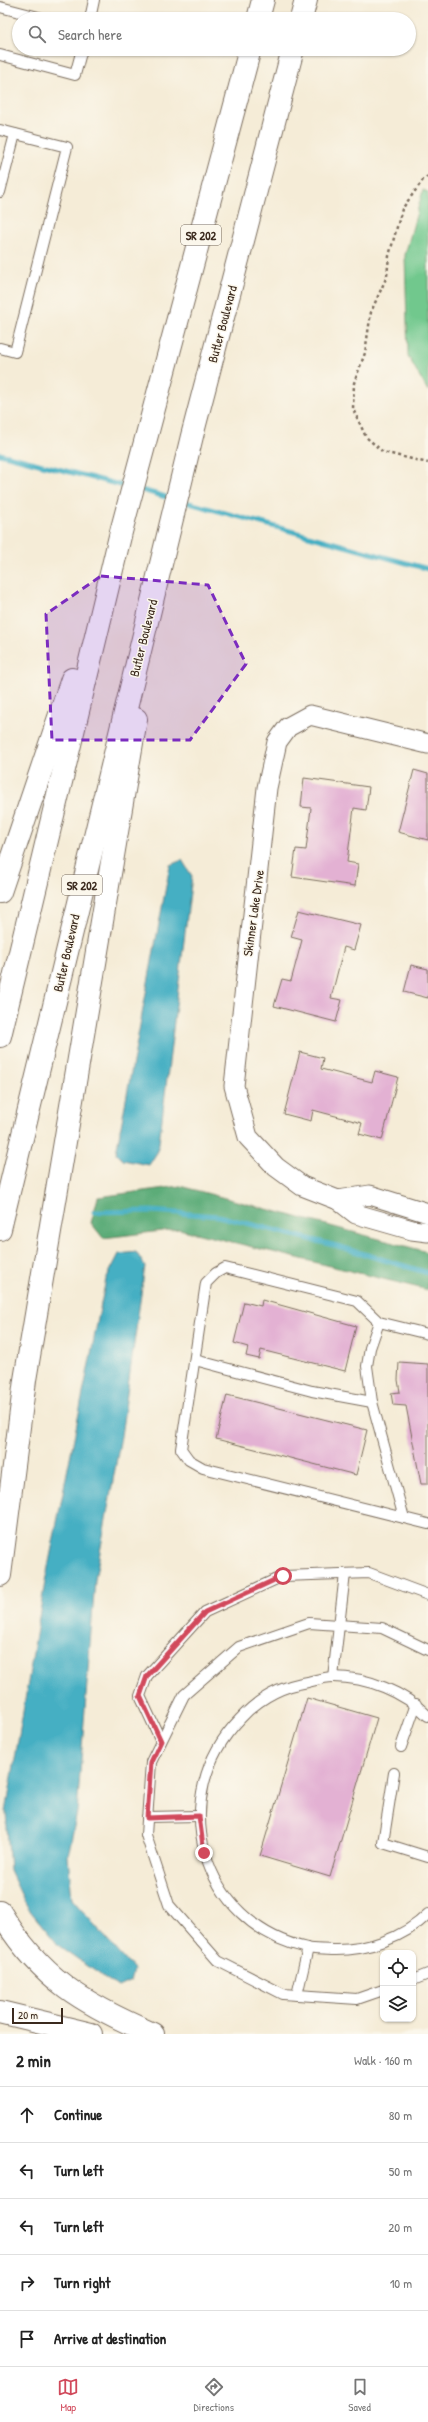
<!DOCTYPE html>
<meta charset="utf-8">
<style>
:root{--surface:#fff;--page:#f2f2f2;--text:#222;--muted:#767676;--line:#e0e0e0;--accent:#d1495b}
body{margin:0;font-family:"Patrick Hand",sans-serif;background:var(--page);color:var(--text)}
.controls{position:absolute;right:12px;bottom:12px;display:grid;overflow:hidden;border-radius:8px;box-shadow:0 1px 3px #0004}
.controls button{width:36px;height:36px;display:grid;place-items:center;padding:0;border:0;border-bottom:1px solid var(--line);background:var(--surface);color:var(--text);font:20px sans-serif}
.scale{position:absolute;left:12px;bottom:10px;width:51px;box-sizing:border-box;padding-left:4px;border:2px solid #3b2a1e;border-top:0;font-size:11px;line-height:14px;white-space:nowrap;color:#3b2a1e;-webkit-text-stroke:3px #fbf7ec;paint-order:stroke}
.stop{position:absolute;width:12px;height:12px;margin:-9px;border:3px solid #d1495b;border-radius:50%;background:#fff}
.stop.end{background:#d1495b;border-color:#fff;box-shadow:0 1px 4px #0008}
.list{margin:0;padding:0;list-style:none}
h2{display:flex;justify-content:space-between;align-items:center;height:52px;margin:0;padding:0 16px;font-size:17px}
h2 small{font-size:13px;font-weight:400;color:var(--muted)}
.list li{display:grid;grid-template-columns:26px 1fr auto;gap:12px;align-items:center;box-sizing:border-box;height:56px;padding:0 16px;border-top:1px solid var(--line)}
.list b{display:block;font-size:15px;white-space:nowrap}
.list em{font-size:13px;font-style:normal;color:var(--muted)}
.icon{flex:none;width:22px;height:22px;fill:none;stroke:currentColor;stroke-width:2;stroke-linecap:round;stroke-linejoin:round}
.map{position:relative;flex:none;width:428px;height:2034px;overflow:hidden}
.search{position:absolute;background:var(--surface);box-shadow:0 1px 3px #0004;left:12px;right:12px;top:12px;height:44px;display:flex;align-items:center;gap:10px;box-sizing:border-box;padding:0 14px;border-radius:22px;color:var(--muted);font-size:15px}
.sheet{height:332px;background:var(--surface)}
nav{display:flex;justify-content:space-around;align-items:center;box-sizing:border-box;height:56px;border-top:1px solid var(--line);background:var(--surface);font-size:11px;color:var(--muted)}
nav a{display:grid;justify-items:center;gap:2px}
nav .on{color:var(--accent)}
.map>svg:first-child{display:block}
.green{fill:#71c88d;stroke:#567956}
.forest{fill:#5cac78;stroke:#4c6b4b}
.water{fill:#45afc3;stroke:#406c70}
.lines{fill:none;stroke-linecap:round;stroke-linejoin:round}
.stream{stroke:#45afc3;stroke-width:5}
.building{fill:#e3b1d3}
.lane-casing{stroke:#7c6e5f;stroke-width:12}
.street-casing{stroke:#7c6e5f;stroke-width:21}
.secondary-casing{stroke:#7c6e5f;stroke-width:24}
.highway-casing{stroke:#7c6e5f;stroke-width:24}
.path{stroke:#7c6e5f;stroke-width:2.5;stroke-dasharray:3 3;stroke-linecap:butt}
.lane{stroke:#fff;stroke-width:10}
.street{stroke:#fff;stroke-width:19}
.secondary{stroke:#fff;stroke-width:22}
.highway{stroke:#fff;stroke-width:22}
.route{stroke:#d1495b;stroke-width:5}
.marked{fill:#7b2cbf;fill-opacity:0.2;stroke:#7b2cbf;stroke-width:3;stroke-dasharray:8 5;stroke-linejoin:round}
.labels{text-anchor:middle;dominant-baseline:central;stroke-width:3;stroke-linejoin:round;paint-order:stroke}
.shield{fill:#fbf7ec;stroke:#75685c;stroke-width:1}
.shield-label{font-size:12px;font-weight:bold;fill:#3b2a1e}
.street-label{font-size:13px;fill:#3b2a1e;stroke:#fbf7ec}
</style>
<div class="map">
<svg width="428" height="2034" viewBox="0 0 428 2034">
<rect width="100%" height="100%" fill="#fbf7ec"/>
<filter id="ink" filterUnits="userSpaceOnUse"><feTurbulence type="fractalNoise" baseFrequency=".025" numOctaves="2"/><feDisplacementMap in="SourceGraphic" scale="8" xChannelSelector="R" yChannelSelector="G"/><feConvolveMatrix kernelMatrix="1 2 1 2 8 2 1 2 1" color-interpolation-filters="sRGB"/></filter>
<filter id="wash" filterUnits="userSpaceOnUse"><feTurbulence type="fractalNoise" baseFrequency=".012" numOctaves="4" result="noise"/><feDisplacementMap in="SourceGraphic" scale="16" xChannelSelector="R" yChannelSelector="G"/><feGaussianBlur stdDeviation="0.9" result="paint"/><feColorMatrix in="noise" values="0 0 0 0 0 0 0 0 0 0 0 0 0 0 0 0 0 1.4 0 .05"/><feComposite in="paint" operator="in"/></filter>
<g filter="url(#wash)">
<rect width="100%" height="100%" fill="#f5ecd7"/>
<!-- green -->
<polygon class="green" points="423,190 428,192 428,391 408,356 405,255"/>
<!-- forest -->
<polygon class="forest" points="180,1186 428,1252 428,1290 179,1229 103,1238 91,1223 98,1197"/>
<!-- water -->
<g class="water">
<polygon points="182,860 192,876 158,1151 149,1165 123,1160 116,1153 170,865"/>
<polygon points="136,1252 145,1266 121,1436 95,1580 77,1812 68,1856 72,1899 134,1970 131,1981 118,1987 59,1946 27,1907 10,1871 6,1812 45,1582 106,1279 119,1254"/>
</g>
<g class="lines">
<!-- stream -->
<g class="stream">
<polyline points="0,454 128,487"/>
<polyline points="138,489 173,499"/>
<polyline points="182,501 428,569"/>
<polyline points="94,1212 151,1211 218,1216 337,1246 428,1273"/>
</g>
</g>
<g id="blocks">
<!-- building -->
<g class="building">
<polygon points="414,770 428,774 428,840 398,832"/>
<polygon points="304,778 369,787 366,810 354,808 347,862 358,864 355,886 292,877 296,849 306,850 311,808 301,807"/>
<polygon points="299,910 361,925 354,950 344,947 331,998 342,1000 336,1022 274,1006 282,979 291,981 302,940 291,937"/>
<polygon points="411,965 428,969 428,998 404,992"/>
<polygon points="300,1052 323,1058 321,1069 372,1082 375,1071 398,1077 382,1140 359,1134 362,1123 313,1110 311,1121 284,1114"/>
<polygon points="262,1300 356,1326 345,1371 261,1350 259,1359 246,1356 248,1347 234,1343 244,1302 261,1306"/>
<polygon points="399,1362 428,1364 428,1484 421,1484 406,1406 393,1405 391,1393 400,1392 398,1380"/>
<polygon points="227,1395 367,1430 356,1475 216,1439"/>
<polygon points="307,1698 377,1718 330,1877 260,1856"/>
</g>
</g>
</g>
<g filter="url(#ink)">
<use href="#blocks" fill-opacity="0" stroke="#7c6e5f" stroke-width="1"/>
<g class="lines">
<defs>
<g id="lane">
<polyline points="0,7 46,19"/>
<polyline points="90,19 94,0"/>
<polyline points="0,55 75,75 82,49"/>
<polyline points="0,130 67,147 15,352 0,348"/>
<polyline points="0,192 15,134"/>
<polyline points="379,1322 370,1348 367,1366 372,1402 404,1518"/>
<polyline points="428,1334 379,1322 357,1301 225,1268 216,1273 206,1283 181,1449 189,1460 203,1468 428,1524"/>
<polyline points="195,1360 312,1391 372,1402"/>
<polyline points="333,1677 345,1574"/>
<path d="M428,1716C404,1692 368,1677 333,1677C325,1677 316,1680 308,1682C282,1686 258,1699 240,1719C165,1796 200,1924 307,1948C315,1950 324,1949 332,1950C366,1951 404,1938 428,1914"/>
<polyline points="161,1741 140,1696 147,1676 205,1612 283,1576 369,1573 428,1595"/>
<polyline points="401,1747 416,1704"/>
<polyline points="394,1773 383,1843 428,1857"/>
<polyline points="147,1817 199,1816"/>
<polyline points="413,1980 428,1974"/>
<polyline points="383,1990 357,1999 283,1994 218,1961 169,1905 146,1835 151,1762 184,1695 239,1647 309,1623 382,1628 428,1650"/>
<polyline points="297,1995 308,1948"/>
</g>
<g id="street">
<polyline points="428,744 310,715 288,727 277,742 267,788 234,1086 248,1137 276,1167 302,1186 338,1200 356,1214 412,1230 428,1232"/>
<polyline points="338,1200 370,1195 428,1213"/>
</g>
<polyline id="secondary" points="0,2012 91,2034"/>
<g id="highway">
<polyline points="258,19 263,0"/>
<polyline points="301,19 306,0"/>
<polyline points="0,892 72,679"/>
<polyline points="0,1036 121,532 250,49"/>
<polyline points="0,1229 192,436 293,49"/>
<polyline points="0,1575 25,1380 136,719"/>
<path d="M0,1912C40,1979 84,2004 153,2034"/>
</g>
</defs>
<!-- lane casing -->
<use href="#lane" class="lane-casing"/>
<!-- street casing -->
<use href="#street" class="street-casing"/>
<!-- secondary casing -->
<use href="#secondary" class="secondary-casing"/>
<!-- highway casing -->
<use href="#highway" class="highway-casing"/>
<!-- path -->
<polyline class="path" points="428,176 423,180 402,209 389,256 387,276 371,312 365,353 354,383 353,409 366,437 383,452 428,463"/>
<!-- lane -->
<use href="#lane" class="lane"/>
<!-- street -->
<use href="#street" class="street"/>
<!-- secondary -->
<use href="#secondary" class="secondary"/>
<!-- highway -->
<use href="#highway" class="highway"/>
</g>
</g>
<g class="lines" filter="url(#ink)">
<!-- route -->
<polyline class="route" points="204,1853 199,1816 147,1818 151,1762 161,1741 140,1696 147,1676 205,1612 283,1576"/>
</g>
<!-- marked area -->
<path class="marked" d="M101,576L208,585L246,664L190,740H52L46,614Z"/>
<g class="labels">
<!-- shield labels -->
<g class="shield">
<rect x="181" y="225" width="40" height="20" rx="3"/>
<rect x="62" y="875" width="40" height="20" rx="3"/>
</g>
<g class="shield-label">
<text x="201" y="235">SR 202</text>
<text x="82" y="885">SR 202</text>
</g>
<!-- street labels -->
<g class="street-label">
<text transform="translate(222 324) rotate(-75)">Butler Boulevard</text>
<text transform="translate(143 638) rotate(-76)">Butler Boulevard</text>
<text transform="translate(253 913) rotate(-82)">Skinner Lake Drive</text>
<text transform="translate(66 953) rotate(-77)">Butler Boulevard</text>
</g>
</g>
</svg>
<div class="controls">
<button><svg class="icon" aria-label="locate" viewBox="0 0 24 24"><circle cx="12" cy="12" r="6"/><path d="M12 2v4M12 18v4M2 12h4M18 12h4"/></svg></button>
<button><svg class="icon" aria-label="layers" viewBox="0 0 24 24"><path d="M12 4l9 5-9 5-9-5zM3 14l9 5 9-5"/></svg></button>
</div>
<div class="scale">20 m</div>
<div class="stop" style="left:283px;top:1576px"></div>
<div class="stop end" style="left:204px;top:1853px"></div>
<div class="search"><svg class="icon" aria-label="search" viewBox="0 0 24 24"><circle cx="10" cy="10" r="6"/><path d="M15 15l6 6"/></svg>Search here</div>
</div>
<section class="sheet">
<h2>2 min<small>Walk · 160 m</small></h2>
<ul class="list">
<li><svg class="icon" aria-label="ahead" viewBox="0 0 24 24"><path d="M12 20V5M6 11l6-6 6 6"/></svg><div><b>Continue</b></div><em>80 m</em></li>
<li><svg class="icon" aria-label="left" viewBox="0 0 24 24"><path d="M17 20v-9H6M10 6l-5 5 5 5"/></svg><div><b>Turn left</b></div><em>50 m</em></li>
<li><svg class="icon" aria-label="left" viewBox="0 0 24 24"><path d="M17 20v-9H6M10 6l-5 5 5 5"/></svg><div><b>Turn left</b></div><em>20 m</em></li>
<li><svg class="icon" aria-label="right" viewBox="0 0 24 24"><path d="M7 20v-9h11M14 6l5 5-5 5"/></svg><div><b>Turn right</b></div><em>10 m</em></li>
<li><svg class="icon" aria-label="arrive" viewBox="0 0 24 24"><path d="M6 21V4h12l-3 4 3 4H6"/></svg><div><b>Arrive at destination</b></div></li>
</ul>
</section>
<nav>
<a class="on"><svg class="icon" aria-label="map" viewBox="0 0 24 24"><path d="M3 6l6-2 6 2 6-2v14l-6 2-6-2-6 2zM9 4v14M15 6v14"/></svg>Map</a>
<a><svg class="icon" aria-label="directions" viewBox="0 0 24 24"><path d="M12 3l9 9-9 9-9-9zM9 14v-3h6M13 9l2 2-2 2"/></svg>Directions</a>
<a><svg class="icon" aria-label="saved" viewBox="0 0 24 24"><path d="M7 4h10v16l-5-4-5 4z"/></svg>Saved</a>
</nav>
